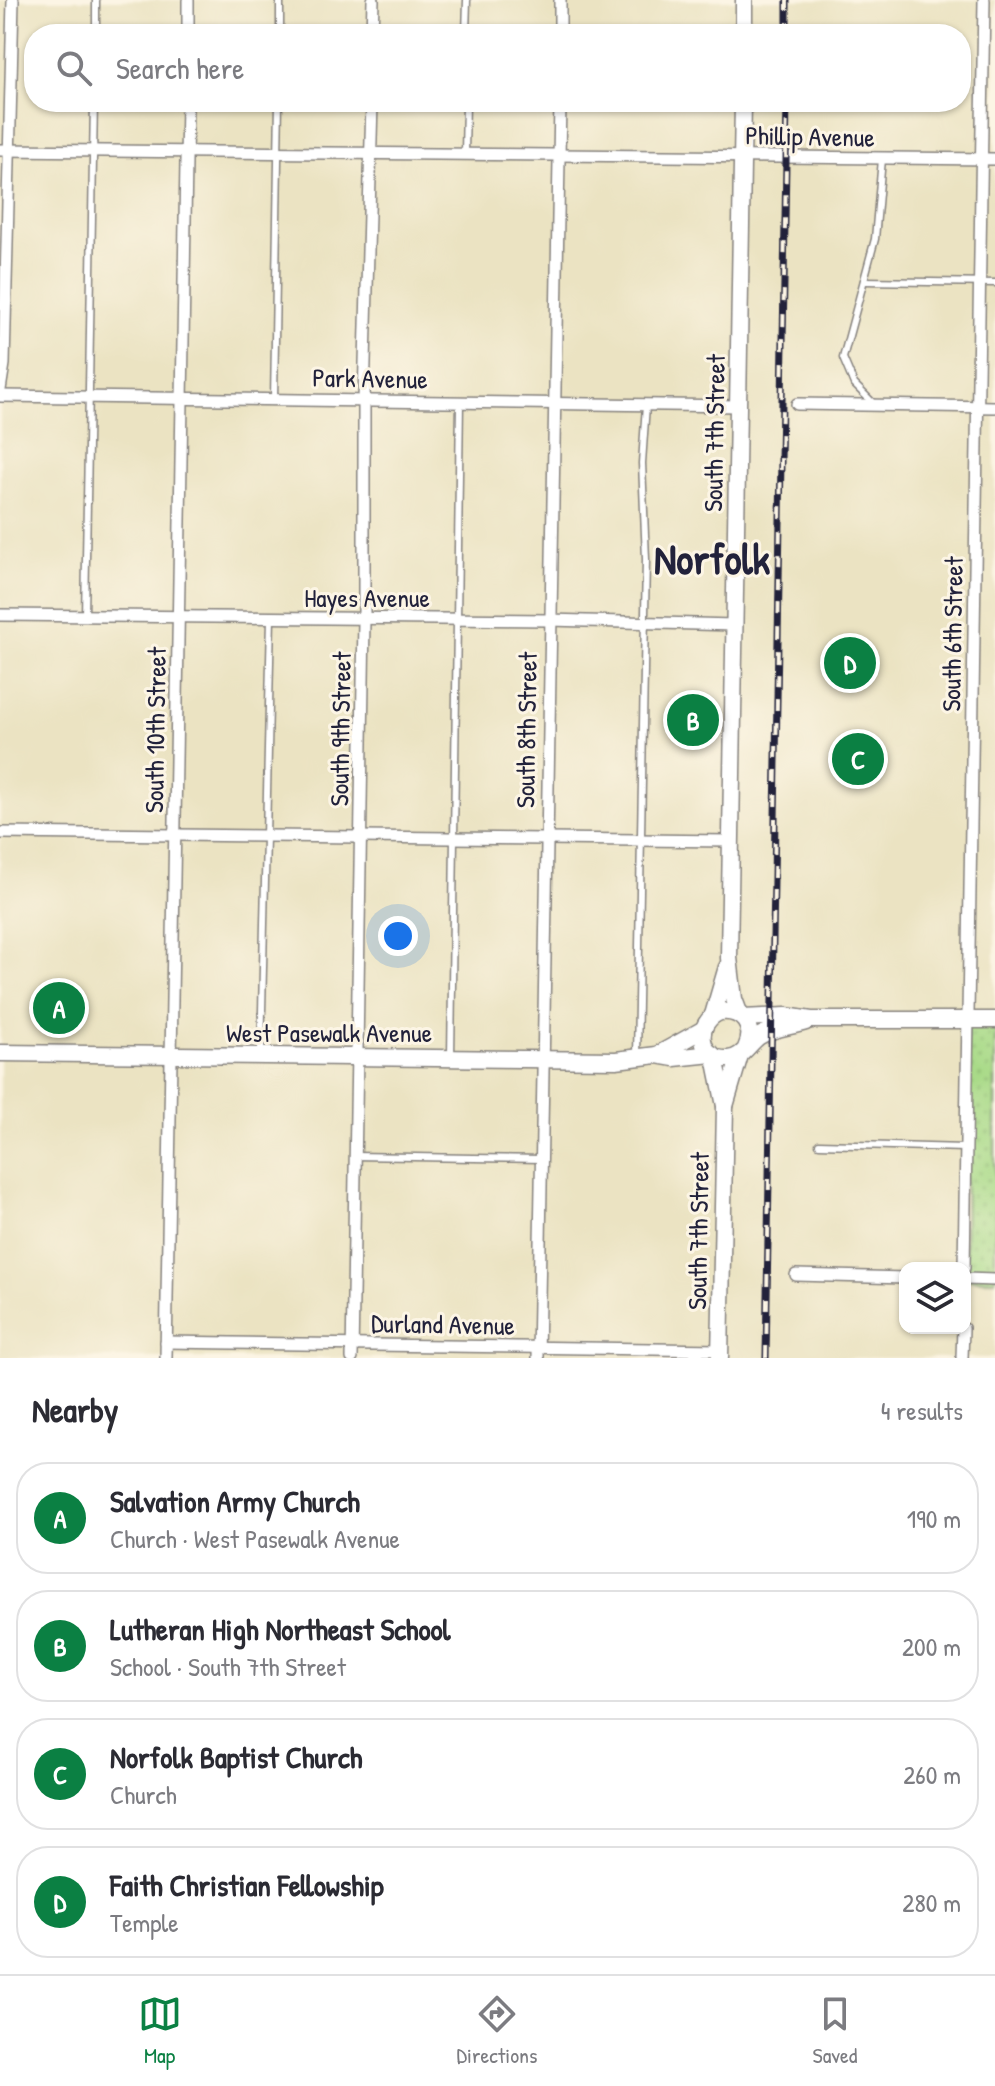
<!DOCTYPE html>
<meta charset="utf-8">
<style>
:root{--surface:#fff;--page:#f2f2f3;--text:#2b2b33;--muted:#7c7c81;--line:#e1e1e2;--accent:#0b8043}
body{margin:0;font-family:"Patrick Hand",sans-serif;background:var(--page);color:var(--text)}
.controls{position:absolute;right:24px;bottom:24px;display:grid;overflow:hidden;border-radius:16px;box-shadow:0 2px 6px #0004}
.controls button{width:72px;height:72px;display:grid;place-items:center;padding:0;border:0;border-bottom:2px solid var(--line);background:var(--surface);color:var(--text);font:40px sans-serif}
.you{position:absolute;left:398px;top:936px;width:28px;height:28px;margin:-20px;border:6px solid #fff;border-radius:50%;background:#1a73e8;box-shadow:0 0 0 12px #1a73e833}
.badge{display:grid;place-items:center;width:52px;height:52px;border-radius:50%;background:var(--accent);color:#fff;font-size:26px;font-weight:700}
.pin{position:absolute;translate:-50% -50%;border:4px solid #fff;box-shadow:0 2px 8px #0006}
.list{margin:0;padding:0;list-style:none}
h2{display:flex;justify-content:space-between;align-items:center;height:104px;margin:0;padding:0 32px;font-size:34px}
h2 small{font-size:26px;font-weight:400;color:var(--muted)}
.list li{display:grid;grid-template-columns:52px 1fr auto;gap:24px;align-items:center;box-sizing:border-box;height:112px;margin:0 16px 16px;padding:0 16px;border:2px solid var(--line);border-radius:32px}
.list b{display:block;font-size:30px;white-space:nowrap}
.list p{margin:0;font-size:26px;white-space:nowrap;color:var(--muted)}
.list em{font-size:26px;font-style:normal;color:var(--muted)}
.icon{flex:none;width:44px;height:44px;fill:none;stroke:currentColor;stroke-width:2;stroke-linecap:round;stroke-linejoin:round}
.map{position:relative;flex:none;width:995px;height:1358px;overflow:hidden}
.search{position:absolute;background:var(--surface);box-shadow:0 2px 6px #0004;left:24px;right:24px;top:24px;height:88px;display:flex;align-items:center;gap:20px;box-sizing:border-box;padding:0 28px;border-radius:32px;color:var(--muted);font-size:30px}
.sheet{height:616px;background:var(--surface)}
nav{display:flex;justify-content:space-around;align-items:center;box-sizing:border-box;height:112px;border-top:2px solid var(--line);background:var(--surface);font-size:22px;color:var(--muted)}
nav a{display:grid;justify-items:center;gap:4px}
nav .on{color:var(--accent)}
.map>svg:first-child{display:block}
.park{fill:url(#park-dots);stroke:#667e62;stroke-width:2}
.lines{fill:none;stroke-linecap:round;stroke-linejoin:round}
.lane-casing{stroke:#86827e;stroke-width:9}
.street-casing{stroke:#86827e;stroke-width:14}
.secondary-casing{stroke:#86827e;stroke-width:19}
.lane{stroke:#fff;stroke-width:6}
.street{stroke:#fff;stroke-width:11}
.secondary{stroke:#fff;stroke-width:16}
.rail-casing{stroke:#22223b;stroke-width:7}
.rail{stroke:#fcf5e5;stroke-width:4;stroke-dasharray:12;stroke-linecap:butt}
.labels{text-anchor:middle;dominant-baseline:central;stroke-width:6;stroke-linejoin:round;paint-order:stroke}
.street-label{font-size:26px;fill:#22223b;stroke:#fcf5e5}
.town-label{font-size:42px;font-weight:bold;fill:#22223b;stroke:#fcf5e5}
</style>
<div class="map">
<svg width="995" height="1358" viewBox="0 0 995 1358">
<defs>
<pattern id="park-dots" width="8" height="8" patternUnits="userSpaceOnUse" patternTransform="scale(2)"><rect width="8" height="8" fill="#a9da88"/><path d="M2 2h.1M6 6h.1" fill="none" stroke="#91bb76" stroke-width="1.8" stroke-linecap="round"/></pattern>
</defs>
<rect width="100%" height="100%" fill="#fcf5e5"/>
<filter id="ink" filterUnits="userSpaceOnUse"><feTurbulence type="fractalNoise" baseFrequency=".0125" numOctaves="2"/><feDisplacementMap in="SourceGraphic" scale="16" xChannelSelector="R" yChannelSelector="G"/><feConvolveMatrix kernelMatrix="1 2 1 2 8 2 1 2 1" color-interpolation-filters="sRGB"/></filter>
<filter id="wash" filterUnits="userSpaceOnUse"><feTurbulence type="fractalNoise" baseFrequency=".006" numOctaves="4" result="noise"/><feDisplacementMap in="SourceGraphic" scale="32" xChannelSelector="R" yChannelSelector="G"/><feGaussianBlur stdDeviation="1.8" result="paint"/><feColorMatrix in="noise" values="0 0 0 0 0 0 0 0 0 0 0 0 0 0 0 0 0 1.4 0 .05"/><feComposite in="paint" operator="in"/></filter>
<g filter="url(#wash)">
<rect width="100%" height="100%" fill="#ebe3c2"/>
<!-- park -->
<polygon class="park" points="967,1020 995,1020 995,1280 965,1279"/>
</g>
<g filter="url(#ink)">
<g class="lines">
<defs>
<g id="lane">
<polyline points="96,34 96,0"/>
<polyline points="280,34 280,0"/>
<polyline points="466,34 467,0"/>
<polyline points="465,154 466,102"/>
<polyline points="864,281 995,283"/>
<polyline points="274,399 279,102"/>
<polyline points="875,405 854,384 843,358 875,239 882,159"/>
<polyline points="85,616 94,102"/>
<polyline points="261,1055 271,618"/>
<polyline points="451,1057 460,402"/>
<polyline points="637,1057 646,559 642,463 646,405"/>
<polyline points="819,1144 965,1148"/>
<polyline points="354,1156 541,1159"/>
</g>
<g id="street">
<polyline points="188,34 188,0"/>
<polyline points="372,34 373,0"/>
<polyline points="560,34 560,0"/>
<polyline points="0,150 995,159"/>
<polyline points="0,390 4,364 13,0"/>
<polyline points="0,396 739,406"/>
<polyline points="797,404 995,407"/>
<polyline points="0,615 549,620 734,625"/>
<polyline points="0,833 730,841"/>
<polyline points="964,1268 984,0"/>
<polyline points="796,1275 905,1278"/>
<polyline points="965,1279 995,1280"/>
<polyline points="166,1342 720,1350"/>
<polyline points="166,1358 187,102"/>
<polyline points="352,1358 364,620 364,400 372,102"/>
<polyline points="538,1358 560,102"/>
<polyline points="962,1358 963,1328"/>
</g>
<g id="secondary">
<polyline points="744,34 744,0"/>
<polyline points="713,1015 727,967"/>
<polyline points="740,1015 734,999 729,958 743,102"/>
<polyline points="743,1018 786,1016 811,1020 995,1020"/>
<path d="M746,1048C756,1027 742,1009 720,1012C693,1023 699,1061 728,1059C742,1058 748,1045 758,1037C771,1028 791,1027 806,1022"/>
<polyline points="0,1053 616,1060 657,1055 674,1058 712,1054"/>
<polyline points="657,1055 702,1030"/>
<polyline points="715,1057 725,1106 720,1358"/>
<polyline points="725,1106 740,1055"/>
</g>
</defs>
<!-- lane casing -->
<use href="#lane" class="lane-casing"/>
<!-- street casing -->
<use href="#street" class="street-casing"/>
<!-- secondary casing -->
<use href="#secondary" class="secondary-casing"/>
<!-- lane -->
<use href="#lane" class="lane"/>
<!-- street -->
<use href="#street" class="street"/>
<!-- secondary -->
<use href="#secondary" class="secondary"/>
<defs>
<g id="rail">
<polyline points="787,34 787,0"/>
<polyline points="766,1358 787,102"/>
</g>
</defs>
<!-- rail casing -->
<use href="#rail" class="rail-casing"/>
<!-- rail -->
<use href="#rail" class="rail"/>
</g>
</g>
<g class="labels">
<!-- street labels -->
<g class="street-label">
<text transform="translate(810 136) rotate(1)">Phillip Avenue</text>
<text transform="translate(370 378) rotate(1)">Park Avenue</text>
<text transform="translate(714 433) rotate(-89)">South 7th Street</text>
<text x="367" y="597">Hayes Avenue</text>
<text transform="translate(952 634) rotate(-89)">South 6th Street</text>
<text transform="translate(340 729) rotate(-89)">South 9th Street</text>
<text transform="translate(155 730) rotate(-89)">South 10th Street</text>
<text transform="translate(526 730) rotate(-89)">South 8th Street</text>
<text x="329" y="1032">West Pasewalk Avenue</text>
<text transform="translate(698 1231) rotate(-89)">South 7th Street</text>
<text transform="translate(443 1324) rotate(1)">Durland Avenue</text>
</g>
<!-- town labels -->
<g class="town-label">
<text x="712" y="558">Norfolk</text>
</g>
</g>
</svg>
<div class="controls">
<button><svg class="icon" aria-label="layers" viewBox="0 0 24 24"><path d="M12 4l9 5-9 5-9-5zM3 14l9 5 9-5"/></svg></button>
</div>
<div class="you"></div>
<div class="pin badge" style="left:59px;top:1008px">A</div>
<div class="pin badge" style="left:693px;top:720px">B</div>
<div class="pin badge" style="left:858px;top:759px">C</div>
<div class="pin badge" style="left:850px;top:663px">D</div>
<div class="search"><svg class="icon" aria-label="search" viewBox="0 0 24 24"><circle cx="10" cy="10" r="6"/><path d="M15 15l6 6"/></svg>Search here</div>
</div>
<section class="sheet">
<h2>Nearby<small>4 results</small></h2>
<ul class="list">
<li><span class="badge">A</span><div><b>Salvation Army Church</b><p>Church · West Pasewalk Avenue</p></div><em>190 m</em></li>
<li><span class="badge">B</span><div><b>Lutheran High Northeast School</b><p>School · South 7th Street</p></div><em>200 m</em></li>
<li><span class="badge">C</span><div><b>Norfolk Baptist Church</b><p>Church</p></div><em>260 m</em></li>
<li><span class="badge">D</span><div><b>Faith Christian Fellowship</b><p>Temple</p></div><em>280 m</em></li>
</ul>
</section>
<nav>
<a class="on"><svg class="icon" aria-label="map" viewBox="0 0 24 24"><path d="M3 6l6-2 6 2 6-2v14l-6 2-6-2-6 2zM9 4v14M15 6v14"/></svg>Map</a>
<a><svg class="icon" aria-label="directions" viewBox="0 0 24 24"><path d="M12 3l9 9-9 9-9-9zM9 14v-3h6M13 9l2 2-2 2"/></svg>Directions</a>
<a><svg class="icon" aria-label="saved" viewBox="0 0 24 24"><path d="M7 4h10v16l-5-4-5 4z"/></svg>Saved</a>
</nav>
